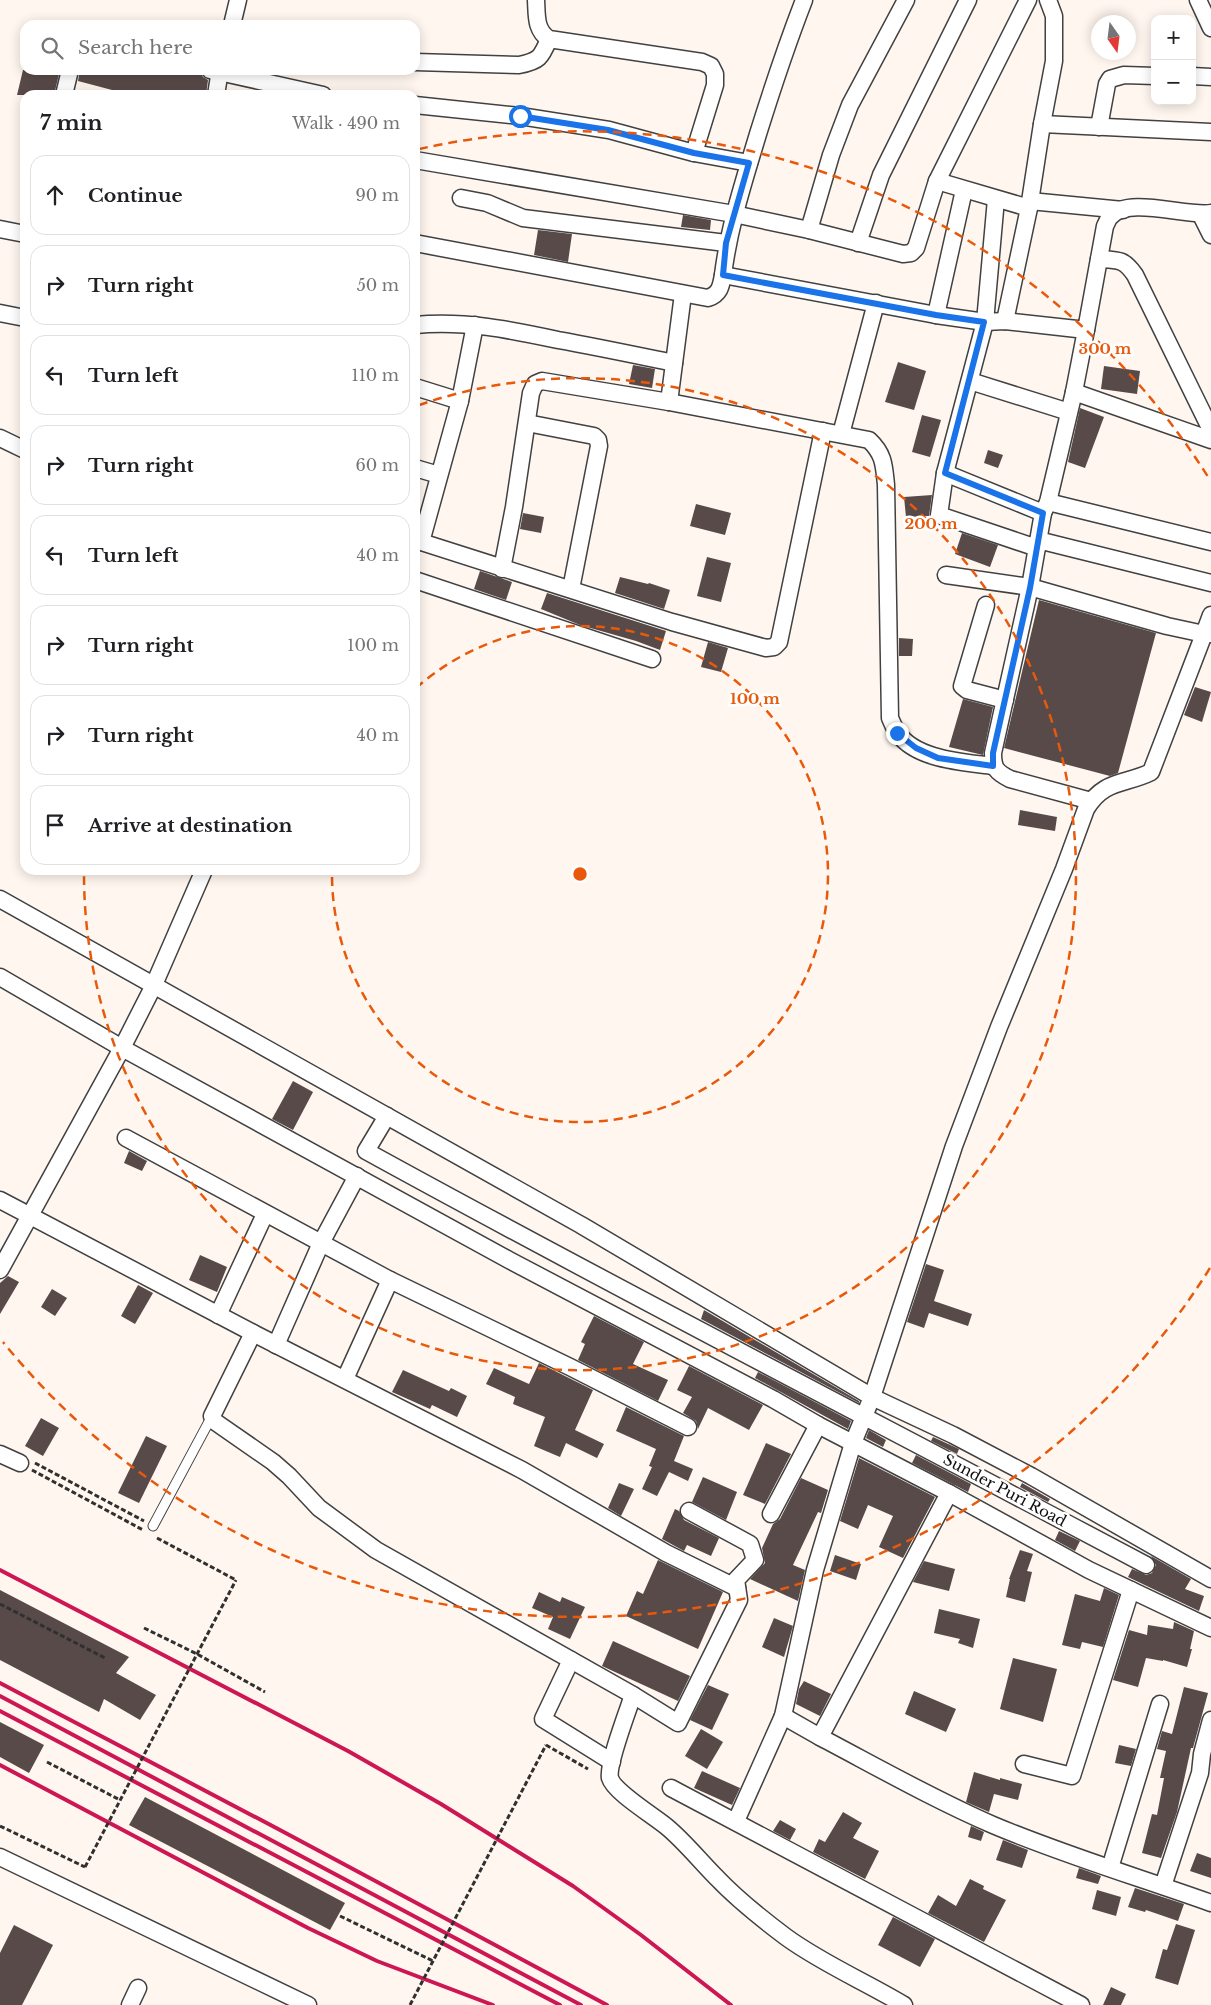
<!DOCTYPE html>
<meta charset="utf-8">
<style>
:root{--surface:#fff;--page:#f2f2f2;--text:#202124;--muted:#757577;--line:#e0e0e0}
body{margin:0;font-family:"Libre Baskerville",serif;background:var(--page);color:var(--text)}
.controls{position:absolute;right:15px;top:15px;display:grid;overflow:hidden;border-radius:10px;box-shadow:0 2px 12px #0003}
.controls button{width:45px;height:45px;display:grid;place-items:center;padding:0;border:0;border-bottom:1px solid var(--line);background:var(--surface);color:var(--text);font:25px sans-serif}
.compass{position:absolute;left:1091px;top:15px;width:45px;height:45px;border-radius:50%;background:var(--surface);box-shadow:0 2px 12px #0003;rotate:166deg}
.stop{position:absolute;width:15px;height:15px;margin:-11px;border:4px solid #1a73e8;border-radius:50%;background:#fff}
.stop.end{background:#1a73e8;border-color:#fff;box-shadow:0 1px 5px #0008}
.list{margin:0;padding:0;list-style:none}
h2{display:flex;justify-content:space-between;align-items:center;height:65px;margin:0;padding:0 20px;font-size:21px}
h2 small{font-size:16px;font-weight:400;color:var(--muted)}
.list li{display:grid;grid-template-columns:32px 1fr auto;gap:15px;align-items:center;box-sizing:border-box;height:80px;margin:0 10px 10px;padding:0 10px;border:1px solid var(--line);border-radius:15px}
.list b{display:block;font-size:19px;white-space:nowrap}
.list em{font-size:16px;font-style:normal;color:var(--muted)}
.icon{flex:none;width:28px;height:28px;fill:none;stroke:currentColor;stroke-width:2;stroke-linecap:round;stroke-linejoin:round}
.map{position:relative;flex:none;width:1211px;height:2005px;overflow:hidden}
.search{position:absolute;background:var(--surface);box-shadow:0 2px 12px #0003;left:20px;top:20px;width:400px;height:55px;display:flex;align-items:center;gap:12px;box-sizing:border-box;padding:0 18px;border-radius:15px;color:var(--muted);font-size:19px}
.panel{position:absolute;background:var(--surface);box-shadow:0 2px 12px #0003;left:20px;top:90px;width:400px;height:785px;border-radius:15px}
.map>svg:first-child{display:block}
.building{fill:#584a49}
.lines{fill:none;stroke-linecap:round;stroke-linejoin:round}
.lane-casing{stroke:#414141;stroke-width:11}
.street-casing{stroke:#414141;stroke-width:19}
.path{stroke:#303030;stroke-width:3;stroke-dasharray:5 2.5;stroke-linecap:butt}
.lane{stroke:#fff;stroke-width:9}
.street{stroke:#fff;stroke-width:16}
.rail{stroke:#cd1654;stroke-width:4}
.path-bridge{stroke:#303030;stroke-width:3;stroke-dasharray:5 2.5;stroke-linecap:butt}
.route{stroke:#1a73e8;stroke-width:6}
.ring{fill:none;stroke:#e8590c;stroke-width:2.5;stroke-dasharray:9 6}
.labels{text-anchor:middle;dominant-baseline:central;stroke-width:5;stroke-linejoin:round;paint-order:stroke}
.street-label{font-size:15px;fill:#0e0e0e;stroke:#fff}
.centre{fill:#e8590c;stroke:#fff;stroke-width:2.5}
.ring-label{font-size:15px;text-anchor:middle;font-weight:bold;fill:#e8590c;stroke:#fff;stroke-width:5;stroke-linejoin:round;paint-order:stroke}
</style>
<div class="map">
<svg width="1211" height="2005" viewBox="0 0 1211 2005">
<rect width="100%" height="100%" fill="#fff7ef"/>
<!-- building -->
<g class="building">
<polygon points="23,70 60,70 54,95 17,95"/>
<polygon points="80,70 199,70 203,77 208,80 206,95 131,95 78,81"/>
<polygon points="683,215 711,220 710,230 681,227"/>
<polygon points="538,230 572,234 568,262 534,255"/>
<polygon points="898,362 926,371 914,410 885,402"/>
<polygon points="633,365 655,369 652,388 629,384"/>
<polygon points="1104,366 1140,371 1137,394 1101,389"/>
<polygon points="1080,408 1104,417 1085,468 1068,462"/>
<polygon points="922,415 941,420 930,457 912,452"/>
<polygon points="988,450 1003,455 998,468 984,463"/>
<polygon points="932,495 929,516 906,517 904,497"/>
<polygon points="696,504 731,513 725,535 690,526"/>
<polygon points="523,513 544,517 541,533 520,529"/>
<polygon points="962,533 998,545 990,567 955,554"/>
<polygon points="707,557 731,563 721,602 697,596"/>
<polygon points="480,571 512,582 506,600 474,589"/>
<polygon points="620,577 648,584 649,583 670,590 664,609 615,593"/>
<polygon points="547,593 666,631 660,650 636,641 580,625 541,609"/>
<polygon points="1039,600 1156,633 1118,773 1110,776 1004,748"/>
<polygon points="899,638 913,639 912,656 899,656"/>
<polygon points="708,642 728,648 721,672 701,667"/>
<polygon points="1195,687 1211,692 1202,722 1184,715"/>
<polygon points="963,699 993,707 983,755 949,747"/>
<polygon points="1020,810 1057,817 1055,831 1018,825"/>
<polygon points="293,1081 313,1092 293,1130 272,1119"/>
<polygon points="129,1151 147,1161 142,1171 124,1163"/>
<polygon points="200,1255 227,1267 217,1292 189,1280"/>
<polygon points="926,1264 944,1270 934,1301 972,1314 968,1326 929,1313 924,1328 907,1322"/>
<polygon points="8,1276 19,1282 0,1314 0,1283"/>
<polygon points="138,1285 153,1293 135,1324 121,1316"/>
<polygon points="52,1289 67,1298 55,1316 41,1307"/>
<polygon points="704,1310 859,1401 859,1403 701,1319"/>
<polygon points="594,1316 644,1342 633,1364 668,1380 658,1401 578,1360 585,1344 581,1342"/>
<polygon points="539,1363 593,1390 575,1430 604,1444 597,1458 566,1443 560,1457 534,1446 545,1417 513,1404 515,1397 486,1384 494,1368 529,1384"/>
<polygon points="689,1366 763,1405 749,1430 708,1408 698,1429 696,1421 683,1413 692,1397 677,1390"/>
<polygon points="403,1370 449,1391 451,1388 467,1396 457,1417 432,1405 430,1409 392,1392"/>
<polygon points="758,1372 851,1421 848,1429 755,1378"/>
<polygon points="626,1407 684,1436 674,1461 693,1469 688,1481 669,1472 657,1496 642,1489 652,1467 649,1466 656,1449 616,1431"/>
<polygon points="41,1418 59,1428 43,1456 25,1446"/>
<polygon points="869,1430 886,1440 883,1447 866,1438"/>
<polygon points="146,1436 167,1446 139,1503 118,1493"/>
<polygon points="933,1437 959,1449 957,1454 931,1441"/>
<polygon points="766,1443 791,1454 765,1504 743,1495"/>
<polygon points="916,1455 971,1484 968,1492 912,1463"/>
<polygon points="859,1458 935,1497 903,1558 879,1547 893,1516 868,1505 858,1529 840,1521"/>
<polygon points="703,1477 737,1492 726,1520 692,1502"/>
<polygon points="801,1478 828,1490 821,1513 818,1512 793,1565 805,1570 798,1601 750,1579 765,1563 762,1548 773,1524 780,1519"/>
<polygon points="619,1483 634,1489 621,1516 608,1508"/>
<polygon points="1022,1483 1050,1499 1048,1502 1020,1487"/>
<polygon points="675,1509 679,1511 684,1520 719,1538 711,1556 687,1545 684,1551 662,1539"/>
<polygon points="1059,1531 1080,1541 1075,1551 1055,1540"/>
<polygon points="1020,1550 1033,1554 1027,1571 1032,1572 1025,1602 1006,1597 1010,1579 1009,1579"/>
<polygon points="835,1555 861,1564 856,1580 830,1571"/>
<polygon points="1151,1556 1191,1579 1185,1589 1204,1596 1199,1611 1128,1577 1132,1569 1146,1575 1152,1573 1156,1565"/>
<polygon points="658,1560 723,1592 698,1649 626,1616 637,1591 643,1594"/>
<polygon points="924,1561 955,1569 949,1591 913,1582"/>
<polygon points="1104,1588 1119,1595 1103,1647 1082,1642 1080,1649 1062,1645 1075,1594 1100,1601"/>
<polygon points="0,1590 129,1657 116,1673 156,1695 140,1720 104,1699 99,1712 0,1660"/>
<polygon points="539,1592 560,1602 562,1597 585,1607 570,1639 548,1629 553,1617 532,1608"/>
<polygon points="939,1609 980,1619 973,1648 958,1643 960,1639 934,1633"/>
<polygon points="774,1618 793,1626 784,1657 762,1647"/>
<polygon points="1174,1622 1194,1631 1190,1649 1192,1649 1187,1667 1163,1660 1163,1661 1146,1658 1138,1687 1113,1680 1129,1630 1147,1635 1148,1625 1173,1629"/>
<polygon points="613,1641 690,1676 678,1701 602,1666"/>
<polygon points="1013,1658 1057,1669 1043,1722 1000,1709"/>
<polygon points="804,1681 831,1694 820,1716 796,1704 799,1689"/>
<polygon points="708,1685 729,1694 712,1730 690,1720"/>
<polygon points="1184,1687 1208,1693 1193,1748 1191,1748 1177,1812 1161,1858 1142,1853 1152,1814 1157,1815 1164,1778 1160,1778 1166,1751 1157,1749 1162,1731 1172,1734"/>
<polygon points="914,1691 956,1709 946,1732 905,1714"/>
<polygon points="0,1722 44,1745 29,1773 0,1757"/>
<polygon points="701,1729 723,1742 707,1769 685,1756"/>
<polygon points="1119,1745 1136,1749 1131,1766 1115,1763"/>
<polygon points="702,1771 740,1788 732,1805 694,1788"/>
<polygon points="974,1772 1000,1780 1000,1778 1022,1784 1018,1800 994,1794 989,1812 966,1802"/>
<polygon points="145,1797 345,1903 330,1930 129,1825"/>
<polygon points="843,1812 862,1823 853,1838 879,1851 865,1879 813,1852 819,1839 825,1842"/>
<polygon points="780,1820 796,1829 790,1840 773,1831"/>
<polygon points="971,1826 984,1832 981,1841 968,1837"/>
<polygon points="1003,1840 1028,1850 1022,1868 996,1860"/>
<polygon points="1197,1853 1211,1858 1211,1878 1190,1871"/>
<polygon points="1079,1868 1101,1876 1098,1884 1076,1878"/>
<polygon points="970,1879 984,1886 983,1889 1006,1900 984,1942 928,1913 938,1895 956,1906"/>
<polygon points="1135,1888 1184,1904 1178,1921 1146,1910 1145,1912 1128,1907"/>
<polygon points="1097,1890 1121,1897 1116,1916 1092,1909"/>
<polygon points="893,1917 935,1939 920,1967 878,1945"/>
<polygon points="1176,1924 1195,1930 1178,1985 1155,1978 1163,1949 1167,1950"/>
<polygon points="14,1925 53,1945 22,2005 0,2005 0,1953"/>
<polygon points="1111,1987 1126,1994 1121,2005 1103,2005"/>
</g>
<g class="lines">
<defs>
<polyline id="lane" points="153,1526 212,1416"/>
<g id="street">
<path d="M536,0C537,15 535,30 549,39L702,62L711,66L715,74V85L694,153"/>
<polyline points="1198,0 1211,28"/>
<polyline points="232,25 238,0"/>
<path d="M415,62L519,65C539,61 541,58 549,39"/>
<polyline points="210,70 323,95"/>
<polyline points="1192,76 1211,77"/>
<polyline points="64,95 70,70"/>
<polyline points="216,95 220,70"/>
<polyline points="415,105 520,116 609,130 694,153 749,163"/>
<polyline points="1042,124 1211,132"/>
<polyline points="1099,127 1107,84 1110,79 1124,75 1155,76"/>
<polyline points="415,160 734,214 809,230 903,254 911,253 916,248 937,181 1029,208"/>
<polyline points="937,181 1028,0"/>
<polyline points="461,198 487,203 523,218 726,243"/>
<path d="M996,199L985,322L1005,321L1086,330L1105,226C1107,223 1108,218 1111,216C1128,196 1187,217 1211,213"/>
<polyline points="1030,201 1123,210"/>
<polyline points="1201,215 1211,235"/>
<polyline points="0,229 25,234"/>
<polyline points="809,230 831,155 850,105 906,0"/>
<path d="M415,243L708,298C720,294 721,286 723,275L936,315L985,322L945,473L939,515L1037,548"/>
<polyline points="858,243 881,175 968,0"/>
<path d="M1099,259C1119,260 1124,259 1135,275L1211,430"/>
<path d="M723,275C729,226 744,181 758,134C772,89 787,44 804,0"/>
<polyline points="0,313 25,318"/>
<polyline points="936,315 964,190"/>
<polyline points="1005,321 1029,208 1042,124 1054,61 1054,16 1048,0"/>
<path d="M415,325C464,320 511,330 558,340C597,347 635,355 674,363"/>
<polyline points="970,381 1069,412"/>
<polyline points="415,387 460,401"/>
<polyline points="1074,392 1211,440"/>
<polyline points="669,402 683,294"/>
<polyline points="527,423 594,436 598,440 599,446 571,589"/>
<polyline points="841,434 876,303"/>
<polyline points="0,438 25,450"/>
<polyline points="415,468 439,475"/>
<polyline points="945,473 1043,513"/>
<polyline points="1048,502 1211,542"/>
<polyline points="415,540 672,622 766,648 774,647 779,642 823,431"/>
<polyline points="1038,540 1211,583"/>
<polyline points="421,542 460,401 475,325"/>
<path d="M502,569L514,507L531,393L535,384L542,381L669,402L869,440C884,454 884,465 886,485L890,718C892,722 894,728 897,732C915,760 964,762 993,766"/>
<polyline points="946,575 1030,587 1043,513 1048,502 1074,392 1086,330"/>
<polyline points="415,580 652,659"/>
<polyline points="986,605 962,686 967,690 1005,700"/>
<path d="M1091,801L1010,779C996,772 993,768 993,753L1030,587L1167,626L1204,634L1211,615"/>
<polyline points="0,899 581,1225 872,1397 953,1435 1031,1476 1211,1579"/>
<polyline points="0,977 122,1048 509,1260 773,1399 818,1425 949,1493 1089,1570 1211,1628"/>
<path d="M387,1116L366,1151C624,1293 886,1427 1146,1565"/>
<polyline points="126,1138 390,1280 570,1367 688,1427"/>
<polyline points="0,1200 253,1333 522,1470 666,1553 737,1588"/>
<polyline points="0,1270 122,1048 153,987 204,870"/>
<polyline points="218,1315 265,1214"/>
<polyline points="253,1333 212,1416 214,1421 273,1462 289,1476 319,1508 376,1550 633,1695 678,1723 739,1600 736,1580 755,1560 750,1544 689,1511"/>
<polyline points="276,1345 321,1243 357,1176"/>
<polyline points="345,1379 390,1280"/>
<polyline points="0,1454 20,1463"/>
<polyline points="771,1514 818,1425"/>
<polyline points="571,1660 543,1719 612,1762"/>
<path d="M633,1695C628,1710 607,1765 610,1778C614,1792 654,1816 667,1827C685,1842 700,1861 717,1878C738,1900 762,1919 786,1937C823,1964 866,1982 904,2005"/>
<polyline points="783,1716 820,1737 949,1493"/>
<path d="M820,1737C877,1767 933,1799 993,1825C1064,1855 1138,1877 1211,1903"/>
<polyline points="1024,1764 1072,1776 1131,1590"/>
<polyline points="671,1788 1081,2005"/>
<path d="M736,1821L783,1716L815,1570L853,1443L872,1397L954,1146L999,1027L1064,869L1086,809C1104,779 1125,785 1151,772L1204,634H1211"/>
<polyline points="0,1857 308,2005"/>
<polyline points="1110,1868 1160,1704"/>
<polyline points="1163,1886 1200,1773 1202,1754 1211,1720"/>
<polyline points="130,2005 138,1988"/>
</g>
</defs>
<!-- lane casing -->
<use href="#lane" class="lane-casing"/>
<!-- street casing -->
<use href="#street" class="street-casing"/>
<!-- path -->
<g class="path">
<polyline points="35,1463 144,1521"/>
<polyline points="32,1470 143,1530"/>
<polyline points="157,1538 236,1580"/>
<polyline points="0,1604 105,1658"/>
<polyline points="144,1628 197,1654 265,1692"/>
<polyline points="546,1745 588,1769"/>
<polyline points="47,1762 120,1800"/>
<polyline points="0,1826 85,1867"/>
<polyline points="340,1916 433,1961"/>
</g>
<!-- lane -->
<use href="#lane" class="lane"/>
<!-- street -->
<use href="#street" class="street"/>
<!-- rail -->
<g class="rail">
<polyline points="0,1570 348,1751 441,1804 573,1886 641,1935 731,2005"/>
<polyline points="0,1683 280,1830 607,2005"/>
<polyline points="0,1696 581,2005"/>
<polyline points="0,1711 560,2005"/>
<polyline points="0,1765 308,1928 377,1961 493,2005"/>
</g>
<!-- path-bridge -->
<g class="path-bridge">
<polyline points="85,1867 236,1580"/>
<polyline points="410,2005 546,1745"/>
</g>
</g>
<g class="lines">
<!-- route -->
<polyline class="route" points="520,116 608,130 694,153 749,163 726,243 723,275 936,315 984,322 945,473 1043,513 1030,588 993,753 993,766 938,758 916,748 897,733"/>
</g>
<!-- distance rings -->
<g class="ring">
<path d="M416 688A248 248 0 1 1 332 872"/>
<path d="M419 405A496 496 0 1 1 84 874"/>
<path d="M1210 1268A743 743 0 0 1 3 1342M419 149A743 743 0 0 1 1210 480"/>
</g>
<g class="labels">
<!-- street labels -->
<g class="street-label">
<text transform="translate(1005 1490) rotate(28)">Sunder Puri Road</text>
</g>
</g>
<circle cx="580" cy="874" r="8" class="centre"/>
<g class="ring-label">
<text x="1105" y="354">300 m</text>
<text x="931" y="529">200 m</text>
<text x="755" y="704">100 m</text>
</g>
</svg>
<div class="controls">
<button>+</button>
<button>−</button>
</div>
<svg class="compass" viewBox="-18 -18 36 36"><path d="M0-13l5 13h-10z" fill="#e53935"/><path d="M0 13l5-13h-10z" fill="#757577"/></svg>
<div class="stop" style="left:520px;top:116px"></div>
<div class="stop end" style="left:897px;top:733px"></div>
<div class="search"><svg class="icon" aria-label="search" viewBox="0 0 24 24"><circle cx="10" cy="10" r="6"/><path d="M15 15l6 6"/></svg>Search here</div>
<section class="panel">
<h2>7 min<small>Walk · 490 m</small></h2>
<ul class="list">
<li><svg class="icon" aria-label="ahead" viewBox="0 0 24 24"><path d="M12 20V5M6 11l6-6 6 6"/></svg><div><b>Continue</b></div><em>90 m</em></li>
<li><svg class="icon" aria-label="right" viewBox="0 0 24 24"><path d="M7 20v-9h11M14 6l5 5-5 5"/></svg><div><b>Turn right</b></div><em>50 m</em></li>
<li><svg class="icon" aria-label="left" viewBox="0 0 24 24"><path d="M17 20v-9H6M10 6l-5 5 5 5"/></svg><div><b>Turn left</b></div><em>110 m</em></li>
<li><svg class="icon" aria-label="right" viewBox="0 0 24 24"><path d="M7 20v-9h11M14 6l5 5-5 5"/></svg><div><b>Turn right</b></div><em>60 m</em></li>
<li><svg class="icon" aria-label="left" viewBox="0 0 24 24"><path d="M17 20v-9H6M10 6l-5 5 5 5"/></svg><div><b>Turn left</b></div><em>40 m</em></li>
<li><svg class="icon" aria-label="right" viewBox="0 0 24 24"><path d="M7 20v-9h11M14 6l5 5-5 5"/></svg><div><b>Turn right</b></div><em>100 m</em></li>
<li><svg class="icon" aria-label="right" viewBox="0 0 24 24"><path d="M7 20v-9h11M14 6l5 5-5 5"/></svg><div><b>Turn right</b></div><em>40 m</em></li>
<li><svg class="icon" aria-label="arrive" viewBox="0 0 24 24"><path d="M6 21V4h12l-3 4 3 4H6"/></svg><div><b>Arrive at destination</b></div></li>
</ul>
</section>
</div>
